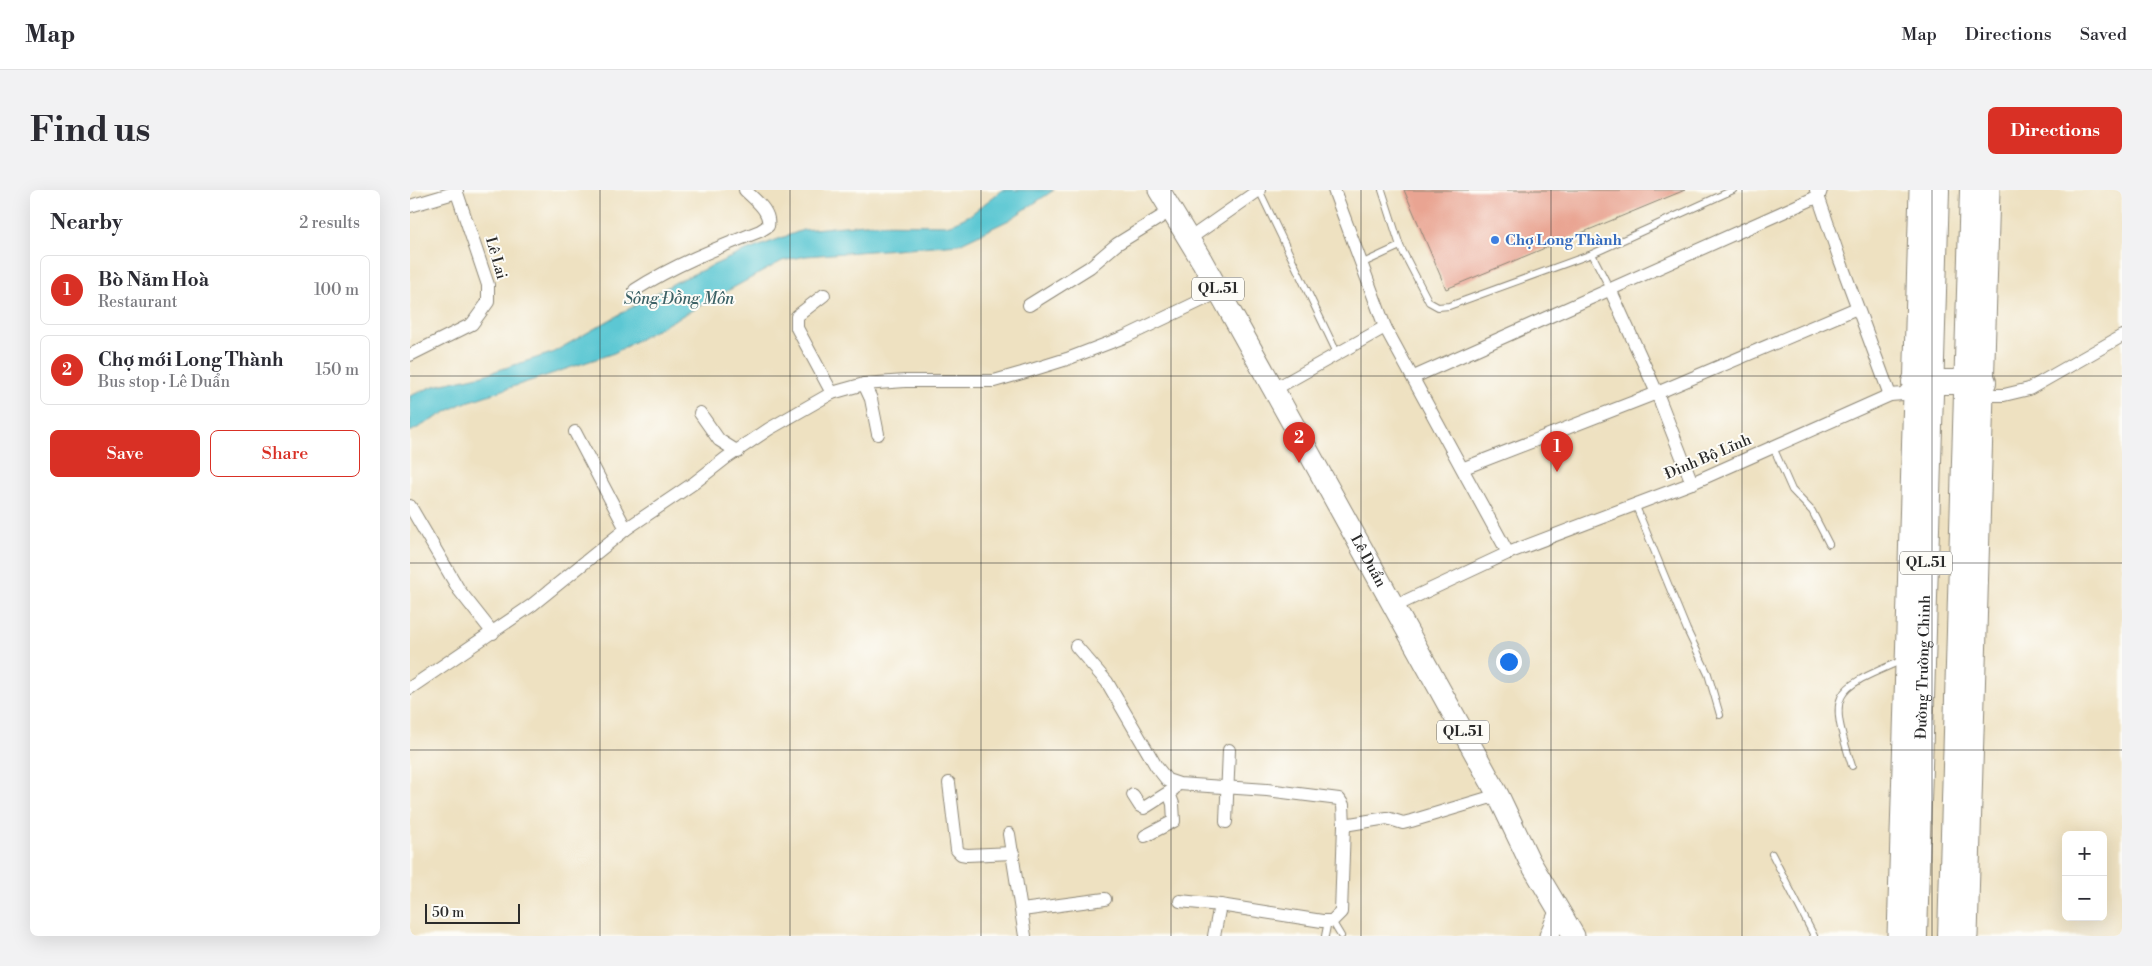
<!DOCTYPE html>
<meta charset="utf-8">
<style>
:root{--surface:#fff;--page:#f2f2f3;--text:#2b2b33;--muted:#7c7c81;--line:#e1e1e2;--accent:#d93025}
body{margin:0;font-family:"Libre Bodoni",serif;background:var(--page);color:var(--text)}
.controls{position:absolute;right:15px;bottom:15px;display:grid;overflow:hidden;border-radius:8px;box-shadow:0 5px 20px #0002}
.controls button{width:45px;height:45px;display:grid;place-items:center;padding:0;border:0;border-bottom:1px solid var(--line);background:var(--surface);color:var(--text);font:25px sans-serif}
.scale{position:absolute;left:15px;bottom:12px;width:95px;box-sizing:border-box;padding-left:5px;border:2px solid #2b2b2b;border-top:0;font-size:14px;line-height:18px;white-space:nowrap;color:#2b2b2b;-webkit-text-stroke:4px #fdfcf7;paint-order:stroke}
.you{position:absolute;left:1098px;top:471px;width:18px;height:18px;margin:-12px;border:4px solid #fff;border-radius:50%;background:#1a73e8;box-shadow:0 0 0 8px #1a73e833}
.badge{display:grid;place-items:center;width:32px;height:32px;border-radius:50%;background:var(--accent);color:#fff;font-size:16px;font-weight:700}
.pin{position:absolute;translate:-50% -41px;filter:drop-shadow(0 1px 2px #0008)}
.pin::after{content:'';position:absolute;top:26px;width:18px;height:15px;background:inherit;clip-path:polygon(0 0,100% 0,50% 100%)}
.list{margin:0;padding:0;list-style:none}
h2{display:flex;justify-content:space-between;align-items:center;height:65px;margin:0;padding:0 20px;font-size:21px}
h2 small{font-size:16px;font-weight:400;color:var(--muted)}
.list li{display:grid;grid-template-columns:32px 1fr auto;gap:15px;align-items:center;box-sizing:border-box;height:70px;margin:0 10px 10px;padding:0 10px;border:1px solid var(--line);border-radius:8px}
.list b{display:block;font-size:19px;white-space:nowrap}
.list p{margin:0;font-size:16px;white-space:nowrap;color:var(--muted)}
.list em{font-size:16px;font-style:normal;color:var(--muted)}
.actions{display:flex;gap:10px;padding:15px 20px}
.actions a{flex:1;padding:11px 0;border:1px solid var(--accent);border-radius:8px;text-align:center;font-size:18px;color:var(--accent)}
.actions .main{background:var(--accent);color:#fff}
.map{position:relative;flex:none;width:1712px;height:746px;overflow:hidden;border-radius:8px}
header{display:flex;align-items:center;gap:30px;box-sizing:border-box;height:70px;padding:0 25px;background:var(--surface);border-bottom:1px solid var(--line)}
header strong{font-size:24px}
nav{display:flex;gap:28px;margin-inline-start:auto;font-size:18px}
.intro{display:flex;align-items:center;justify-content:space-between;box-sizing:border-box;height:120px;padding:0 30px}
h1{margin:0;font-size:35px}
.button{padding:12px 22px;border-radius:8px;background:var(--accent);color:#fff;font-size:18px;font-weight:700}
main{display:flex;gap:30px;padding:0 30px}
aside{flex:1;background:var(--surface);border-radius:8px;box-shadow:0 5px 20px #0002}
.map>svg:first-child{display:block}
.water{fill:#5bc7d3;stroke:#43797f}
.building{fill:#e9a492}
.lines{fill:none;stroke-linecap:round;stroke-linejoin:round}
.lane-casing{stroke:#8c8676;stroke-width:8}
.street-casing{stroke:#8c8676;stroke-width:14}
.secondary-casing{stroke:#8c8676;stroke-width:21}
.primary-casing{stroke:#8c8676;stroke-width:23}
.highway-casing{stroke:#8c8676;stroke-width:26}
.lane{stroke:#fff;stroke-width:6}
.street{stroke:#fff;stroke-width:12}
.secondary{stroke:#fff;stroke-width:19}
.primary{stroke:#fff;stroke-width:21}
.highway{stroke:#fff;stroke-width:24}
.grid{fill:none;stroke:#2b2b2b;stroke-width:1;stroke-opacity:0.55}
.shop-dot{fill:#3f7fe0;stroke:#fdfcf7;stroke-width:2}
.labels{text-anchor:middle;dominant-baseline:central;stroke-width:4;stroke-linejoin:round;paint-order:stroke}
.shield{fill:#fdfcf7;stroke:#6a6a68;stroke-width:1}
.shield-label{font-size:14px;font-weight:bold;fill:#2b2b2b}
.shop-label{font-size:15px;font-weight:bold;fill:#366cbe;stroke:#fdfcf7;text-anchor:start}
.street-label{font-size:15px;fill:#2b2b2b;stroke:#fdfcf7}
.water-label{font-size:16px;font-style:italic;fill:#3c6266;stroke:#fdfcf7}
</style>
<header>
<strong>Map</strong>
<nav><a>Map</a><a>Directions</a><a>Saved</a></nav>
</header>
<div class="intro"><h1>Find us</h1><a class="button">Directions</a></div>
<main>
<aside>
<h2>Nearby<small>2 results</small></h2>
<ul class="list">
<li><span class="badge">1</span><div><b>Bò Năm Hoà</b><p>Restaurant</p></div><em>100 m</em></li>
<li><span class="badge">2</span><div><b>Chợ mới Long Thành</b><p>Bus stop · Lê Duẩn</p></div><em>150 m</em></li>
</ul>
<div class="actions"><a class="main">Save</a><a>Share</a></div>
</aside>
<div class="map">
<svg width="1712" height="746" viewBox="0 0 1712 746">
<rect width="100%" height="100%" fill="#fdfcf7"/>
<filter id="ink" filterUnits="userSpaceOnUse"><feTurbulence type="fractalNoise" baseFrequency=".02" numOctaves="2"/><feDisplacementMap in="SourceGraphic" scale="10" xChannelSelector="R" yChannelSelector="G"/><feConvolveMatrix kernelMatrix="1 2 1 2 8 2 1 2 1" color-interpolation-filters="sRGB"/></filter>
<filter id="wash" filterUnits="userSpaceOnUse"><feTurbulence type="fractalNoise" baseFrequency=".0096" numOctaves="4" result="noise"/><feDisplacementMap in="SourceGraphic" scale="20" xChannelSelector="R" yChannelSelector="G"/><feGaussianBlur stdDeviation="1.12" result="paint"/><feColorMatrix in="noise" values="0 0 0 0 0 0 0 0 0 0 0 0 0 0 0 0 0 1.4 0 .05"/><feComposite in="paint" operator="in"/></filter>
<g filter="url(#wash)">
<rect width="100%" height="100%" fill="#eee1c1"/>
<!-- water -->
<polygon class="water" points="592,0 644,0 599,30 549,54 396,66 372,71 204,163 51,214 0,242 0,206 24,196 73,185 142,163 266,92 328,64 393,40 455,34 540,35 560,25"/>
<g id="blocks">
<!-- building -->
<polygon class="building" points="994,0 1275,0 1036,99"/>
</g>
</g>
<g filter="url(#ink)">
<use href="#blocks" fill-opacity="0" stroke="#8c8676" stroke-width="1"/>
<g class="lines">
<defs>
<g id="lane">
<polyline points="849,0 927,163"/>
<polyline points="972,0 990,56 1019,112 1028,117 1039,116 1182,64 1323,0"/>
<polyline points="1182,64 1200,99"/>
<polyline points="951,74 990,56"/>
<polyline points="1363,257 1382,300 1402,321 1419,354"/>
<polyline points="1225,314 1277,440 1298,484 1310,525"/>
<path d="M1442,576C1417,500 1423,500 1493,470"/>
<polyline points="1362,664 1404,746"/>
<polyline points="922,731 931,746"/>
<polyline points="915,746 918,731"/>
</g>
<g id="street">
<polyline points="924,0 975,137 1098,363"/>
<polyline points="1406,0 1430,70 1480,205"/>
<polyline points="0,16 47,2"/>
<polyline points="779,49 849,0"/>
<polyline points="1200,99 1247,203 1282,293"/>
<path d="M225,100C264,75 307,58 350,41L358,36C361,21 345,10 335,0"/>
<polyline points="414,105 387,126 387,138 422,203"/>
<polyline points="619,115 680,77 707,54 762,20"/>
<polyline points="0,165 62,134 78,112 78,95 46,0"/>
<polyline points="1004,187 1409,6 1411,0"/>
<polyline points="1574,193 1581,205 1594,205 1619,199 1712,146"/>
<polyline points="454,194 461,209 468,244"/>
<polyline points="863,200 975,137"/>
<polyline points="290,223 309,250 328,262"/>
<polyline points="165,242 216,339"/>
<polyline points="1054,278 1247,203 1447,118"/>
<polyline points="0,316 49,400 83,443"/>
<polyline points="983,417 1098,363 1282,293 1480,205 1493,204 1504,192"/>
<polyline points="666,456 697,492 746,576 757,590 769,594 857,600 929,609 933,615 934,635 977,628 993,633 1001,631 1088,605"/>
<polyline points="0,498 122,415 216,339 284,293 316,268 359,239 422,203 454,194 495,191 584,191 612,183 657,169 717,146 809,102"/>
<polyline points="539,593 547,660 551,664 557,665 603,663"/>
<polyline points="723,605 730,616 734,618 764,599"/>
<polyline points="816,632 819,560"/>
<polyline points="599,644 615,746"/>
<polyline points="735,646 764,631 763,614 759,603"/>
<polyline points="770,711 810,715 912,731 922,731 931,722 934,635"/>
<polyline points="612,720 695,709"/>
<polyline points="804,746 810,715"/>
</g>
<polyline id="secondary" points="1139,746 1149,722"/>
<g id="primary">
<path id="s1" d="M749,0L792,71L898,261L1088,605L1119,670L1164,746"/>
<polyline points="1488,746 1510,0"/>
<polyline points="1557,746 1579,0"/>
</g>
<g id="highway">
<polyline points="1504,192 1574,192"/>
<path id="s2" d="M1505,746L1527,0"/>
<polyline points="1540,746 1562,0"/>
</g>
</defs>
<!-- lane casing -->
<use href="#lane" class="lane-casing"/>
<!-- street casing -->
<use href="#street" class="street-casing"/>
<!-- secondary casing -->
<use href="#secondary" class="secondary-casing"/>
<!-- primary casing -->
<use href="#primary" class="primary-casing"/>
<!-- highway casing -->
<use href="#highway" class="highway-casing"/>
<!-- lane -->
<use href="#lane" class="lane"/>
<!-- street -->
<use href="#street" class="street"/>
<!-- secondary -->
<use href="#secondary" class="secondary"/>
<!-- primary -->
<use href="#primary" class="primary"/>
<!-- highway -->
<use href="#highway" class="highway"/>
</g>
</g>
<!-- grid -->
<path class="grid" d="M190,0V746M380,0V746M571,0V746M761,0V746M951,0V746M1141,0V746M1332,0V746M1522,0V746M0,186H1712M0,373H1712M0,560H1712"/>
<!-- markers -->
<circle class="shop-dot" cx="1085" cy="50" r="5"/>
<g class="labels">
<!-- shield labels -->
<g class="shield">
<rect x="782" y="87.5" width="52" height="23" rx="4"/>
<rect x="1490" y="361.5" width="52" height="23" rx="4"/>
<rect x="1027" y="530.5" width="52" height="23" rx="4"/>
</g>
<g class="shield-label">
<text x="808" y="99">QL.51</text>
<text x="1516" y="373">QL.51</text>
<text x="1053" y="542">QL.51</text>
</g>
<!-- shop labels -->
<g class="shop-label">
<text x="1095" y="50">Chợ Long Thành</text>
</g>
<!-- street labels -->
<g class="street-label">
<text transform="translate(86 68) rotate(74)">Lê Lai</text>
<text transform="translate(1298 267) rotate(-23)">Đinh Bộ Lĩnh</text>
<text stroke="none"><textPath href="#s1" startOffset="426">Lê Duẩn</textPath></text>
<text stroke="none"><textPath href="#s2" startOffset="269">Đường Trường Chinh</textPath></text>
</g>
<!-- water labels -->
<g class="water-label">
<text x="269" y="109">Sông Đồng Môn</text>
</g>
</g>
</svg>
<div class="controls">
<button>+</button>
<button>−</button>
</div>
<div class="scale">50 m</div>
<div class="you"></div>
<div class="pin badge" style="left:1147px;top:282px">1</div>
<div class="pin badge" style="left:889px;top:273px">2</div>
</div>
</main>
